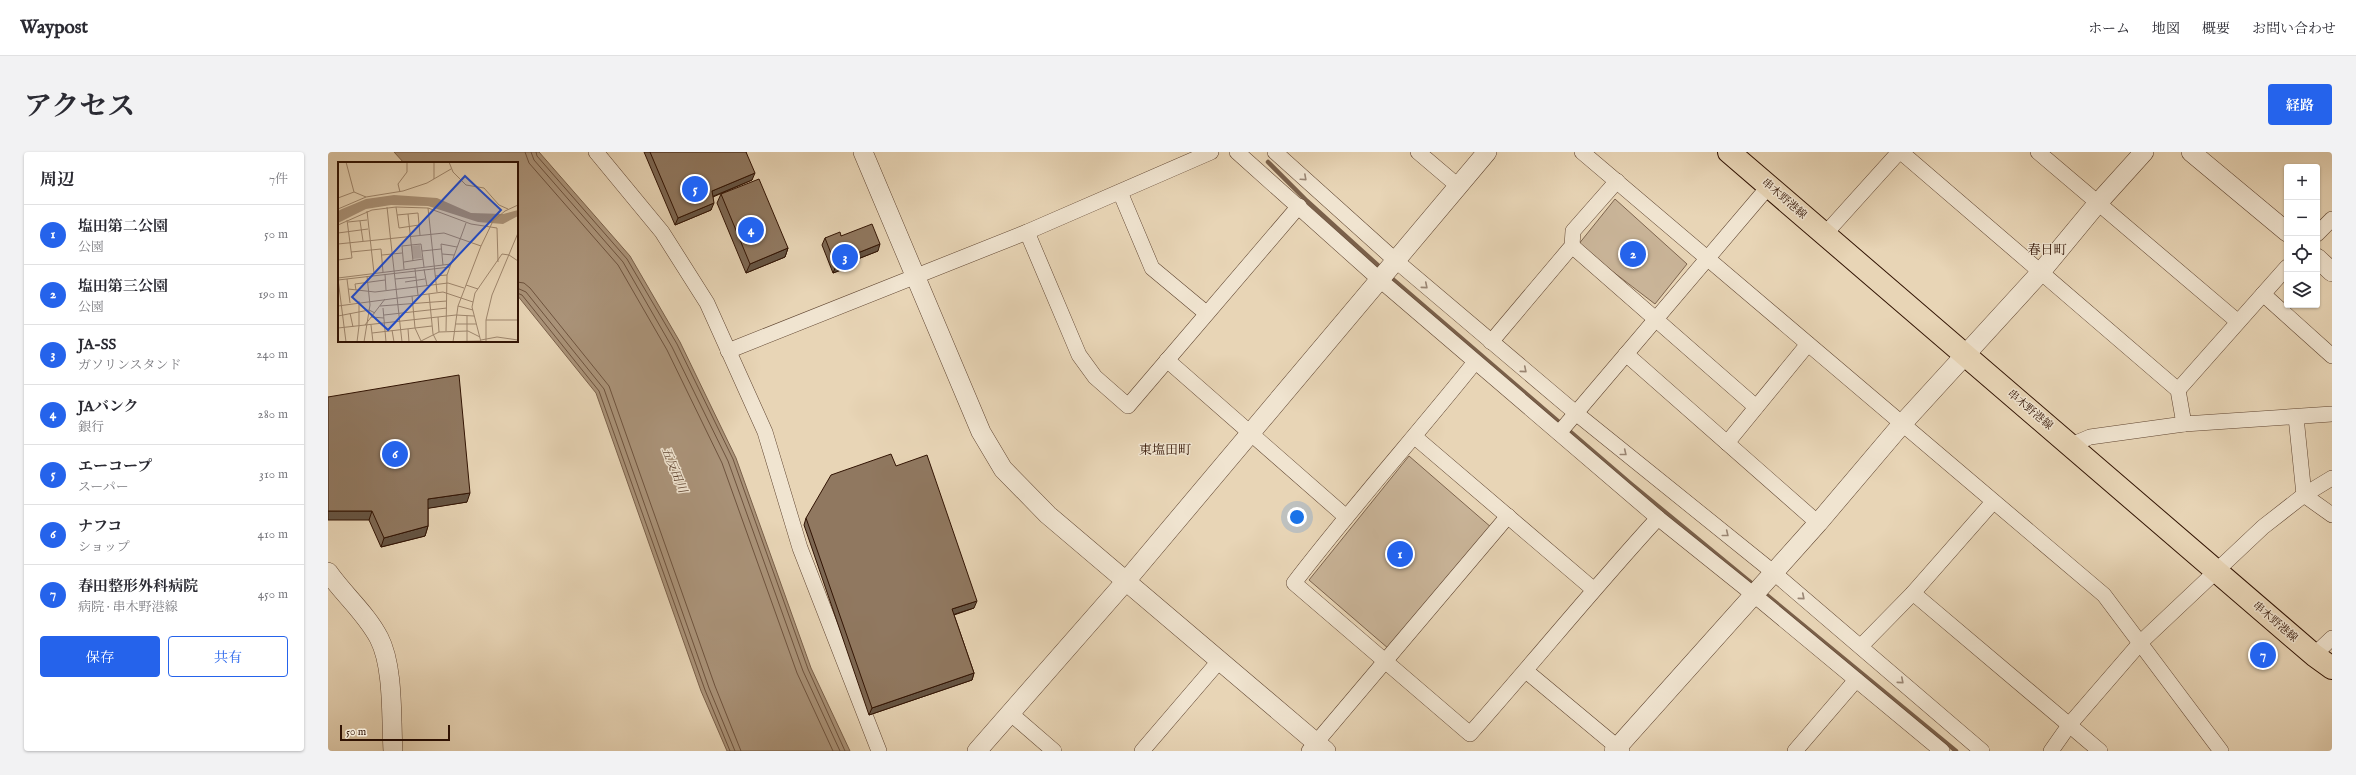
<!DOCTYPE html>
<html lang="ja">
<meta charset="utf-8">
<style>
:root{--surface:#fff;--page:#f2f2f3;--text:#2b2b33;--muted:#7c7c81;--line:#e1e1e2;--accent:#2563eb}
body{margin:0;font-family:"IM FELL English","Noto Serif JP",serif;background:var(--page);color:var(--text)}
.controls{position:absolute;right:12px;top:12px;display:grid;overflow:hidden;border-radius:4px;box-shadow:0 1px 3px #0004}
.controls button{width:36px;height:36px;display:grid;place-items:center;padding:0;border:0;border-bottom:1px solid var(--line);background:var(--surface);color:var(--text);font:20px sans-serif}
.scale{position:absolute;left:12px;bottom:10px;width:110px;box-sizing:border-box;padding-left:4px;border:2px solid #311303;border-top:0;font-size:11px;line-height:14px;white-space:nowrap;color:#311303;-webkit-text-stroke:3px #f0e4d0;paint-order:stroke}
.you{position:absolute;left:969px;top:365px;width:14px;height:14px;margin:-10px;border:3px solid #fff;border-radius:50%;background:#1a73e8;box-shadow:0 0 0 6px #1a73e833}
.badge{display:grid;place-items:center;width:26px;height:26px;border-radius:50%;background:var(--accent);color:#fff;font-size:13px;font-weight:700}
.pin{position:absolute;translate:-50% -50%;border:2px solid #fff;box-shadow:0 1px 4px #0006}
.list{margin:0;padding:0;list-style:none}
h2{display:flex;justify-content:space-between;align-items:center;height:52px;margin:0;padding:0 16px;font-size:17px}
h2 small{font-size:13px;font-weight:400;color:var(--muted)}
.list li{display:grid;grid-template-columns:26px 1fr auto;gap:12px;align-items:center;box-sizing:border-box;height:60px;padding:0 16px;border-top:1px solid var(--line)}
.list b{display:block;font-size:15px;white-space:nowrap}
.list p{margin:0;font-size:13px;white-space:nowrap;color:var(--muted)}
.list em{font-size:13px;font-style:normal;color:var(--muted)}
.actions{display:flex;gap:8px;padding:12px 16px}
.actions a{flex:1;padding:9px 0;border:1px solid var(--accent);border-radius:4px;text-align:center;font-size:14px;color:var(--accent)}
.actions .main{background:var(--accent);color:#fff}
.icon{flex:none;width:22px;height:22px;fill:none;stroke:currentColor;stroke-width:2;stroke-linecap:round;stroke-linejoin:round}
.map{position:relative;flex:none;width:2004px;height:599px;overflow:hidden;border-radius:4px}
header{display:flex;align-items:center;gap:24px;box-sizing:border-box;height:56px;padding:0 20px;background:var(--surface);border-bottom:1px solid var(--line)}
header strong{font-size:19px}
nav{display:flex;gap:22px;margin-inline-start:auto;font-size:14px}
.intro{display:flex;align-items:center;justify-content:space-between;box-sizing:border-box;height:96px;padding:0 24px}
h1{margin:0;font-size:28px}
.button{padding:10px 18px;border-radius:4px;background:var(--accent);color:#fff;font-size:14px;font-weight:700}
main{display:flex;gap:24px;padding:0 24px}
aside{flex:1;background:var(--surface);border-radius:4px;box-shadow:0 1px 3px #0004}
.map>svg:first-child{display:block}
.green{fill:#c9b498;stroke:#7d644e}
.water{fill:#aa9379;stroke:#7a604a}
.lines{fill:none;stroke-linecap:round;stroke-linejoin:round}
.shore{stroke:#6e533e;stroke-width:1}
.stream{stroke:#7a604a;stroke-width:4.5}
.minor-casing{stroke:#5f4430;stroke-width:16}
.tertiary-casing{stroke:#5f4430;stroke-width:20}
.primary-casing{stroke:#311303;stroke-width:24}
.minor{stroke:#f0e4d0;stroke-width:15}
.tertiary{stroke:#f0e4d0;stroke-width:19}
.primary{stroke:#e8d5b6;stroke-width:22}
.wall{fill:#7c6753;stroke:#311303}
.shaded-wall{fill:#655443;stroke:#311303}
.building{fill:#907860;stroke:#311303}
.oneway{stroke:#9a8674}
.labels{text-anchor:middle;dominant-baseline:central;stroke-width:3;stroke-linejoin:round;paint-order:stroke}
.street-label{font-size:11px;fill:#311303;stroke:#f0e4d0}
.water-label{font-size:12px;font-style:italic;fill:#614632;stroke:#f0e4d0}
.quarter-label{font-size:13px;fill:#311303;stroke:#f0e4d0}
.inset-road{fill:none;stroke:#9f876e;stroke-width:1}
.view{fill:#1d4ed8;fill-opacity:0.15;stroke:#1d4ed8;stroke-width:2}
.inset-edge{fill:none;stroke:#311303;stroke-width:2}
</style>
<header>
<strong>Waypost</strong>
<nav><a>ホーム</a><a>地図</a><a>概要</a><a>お問い合わせ</a></nav>
</header>
<div class="intro"><h1>アクセス</h1><a class="button">経路</a></div>
<main>
<aside>
<h2>周辺<small>7件</small></h2>
<ul class="list">
<li><span class="badge">1</span><div><b>塩田第二公園</b><p>公園</p></div><em>50 m</em></li>
<li><span class="badge">2</span><div><b>塩田第三公園</b><p>公園</p></div><em>190 m</em></li>
<li><span class="badge">3</span><div><b>JA-SS</b><p>ガソリンスタンド</p></div><em>240 m</em></li>
<li><span class="badge">4</span><div><b>JAバンク</b><p>銀行</p></div><em>280 m</em></li>
<li><span class="badge">5</span><div><b>エーコープ</b><p>スーパー</p></div><em>310 m</em></li>
<li><span class="badge">6</span><div><b>ナフコ</b><p>ショップ</p></div><em>410 m</em></li>
<li><span class="badge">7</span><div><b>春田整形外科病院</b><p>病院 · 串木野港線</p></div><em>450 m</em></li>
</ul>
<div class="actions"><a class="main">保存</a><a>共有</a></div>
</aside>
<div class="map">
<svg width="2004" height="599" viewBox="0 0 2004 599">
<rect width="100%" height="100%" fill="#e8d5b6"/>
<filter id="stains"><feTurbulence type="fractalNoise" baseFrequency=".005" numOctaves="4"/><feColorMatrix values="0 0 0 0 .2 0 0 0 0 .09 0 0 0 0 .02 0 0 0 .5 -.17"/></filter>
<radialGradient id="worn" r=".72"><stop offset=".6" stop-color="#630" stop-opacity="0"/><stop offset="1" stop-color="#630" stop-opacity=".3"/></radialGradient>
<!-- green -->
<g class="green">
<polygon points="1287,47 1359,112 1327,152 1250,93"/>
<polygon points="1081,304 1164,376 1061,497 981,428"/>
</g>
<!-- water -->
<polygon class="water" points="66,0 211,0 302,104 352,190 408,306 483,516 522,599 399,599 373,539 268,241 189,143 189,11 76,11"/>
<g class="lines">
<!-- shore -->
<g class="shore">
<polyline points="197,0 201,11 290,113 339,198 394,311 469,521 505,599"/>
<polyline points="203,0 206,8 295,110 344,195 400,309 475,519 512,599"/>
<polyline points="208,0 209,4 299,107 349,192 405,307 480,517 517,599"/>
<polyline points="189,130 196,131 202,136 281,234 387,534 413,599"/>
<polyline points="189,136 198,140 276,237 381,536 407,599"/>
<polyline points="189,141 194,143 271,239 377,538 402,599"/>
</g>
<!-- stream -->
<g class="stream">
<polyline points="940,10 979,49 1054,117"/>
<polyline points="1061,124 1303,332 1427,434"/>
<polyline points="1435,440 1628,599"/>
</g>
<defs>
<g id="minor">
<polyline points="268,0 334,80 379,151 437,280 472,396 551,599"/>
<polyline points="909,0 1052,128 1330,366 1426,443 1614,599"/>
<polyline points="947,0 1067,108 1249,262 1445,420 1654,599"/>
<polyline points="1090,0 1130,34"/>
<polyline points="1254,0 1776,443 1893,599"/>
<polyline points="1573,0 1850,238 1856,272"/>
<polyline points="1710,0 1909,169"/>
<polyline points="792,40 824,116 878,161"/>
<polyline points="699,80 751,203 767,225 800,254 971,54"/>
<polyline points="1497,82 1571,0"/>
<polyline points="1989,82 2004,67"/>
<polyline points="1244,94 1428,255"/>
<polyline points="1935,142 2004,204"/>
<polyline points="1163,190 1244,94 1245,79 1289,29"/>
<polyline points="400,199 699,80 883,0"/>
<polyline points="1298,202 1490,371"/>
<polyline points="839,208 1017,364"/>
<path d="M1147,210C1088,284 1024,355 966,431L1142,582C1205,511 1265,437 1330,366"/>
<polyline points="1850,238 1959,115"/>
<polyline points="1968,265 1976,343 2004,363"/>
<polyline points="1231,281 1441,34"/>
<polyline points="1087,285 1265,437"/>
<polyline points="1399,291 1480,192"/>
<polyline points="1743,293 1762,285 1856,272 2004,262"/>
<polyline points="1585,441 1772,599"/>
<polyline points="1533,494 1585,441 1665,350"/>
<polyline points="1986,503 2004,486"/>
<polyline points="1198,519 1294,599"/>
<polyline points="682,561 726,599"/>
<polyline points="814,599 892,508"/>
<polyline points="981,599 1180,364"/>
<polyline points="1467,599 1528,528"/>
<polyline points="1723,599 1742,572 1813,490 1935,375 1976,343 2004,326"/>
</g>
<g id="tertiary">
<polyline points="535,0 653,280 675,317 720,363 998,599"/>
<polyline points="1863,0 1959,80"/>
<polyline points="1989,106 2004,120"/>
<path d="M0,420C16,443 38,461 51,486C66,515 63,567 65,599"/>
<polyline points="649,599 798,429 1159,0"/>
<polyline points="1286,599 1490,371 1574,272 1712,121 1769,52 1816,0"/>
</g>
<polyline id="primary" points="1401,0 1986,503 2004,516"/>
</defs>
<!-- minor casing -->
<use href="#minor" class="minor-casing"/>
<!-- tertiary casing -->
<use href="#tertiary" class="tertiary-casing"/>
<!-- primary casing -->
<use href="#primary" class="primary-casing"/>
<!-- minor -->
<use href="#minor" class="minor"/>
<!-- tertiary -->
<use href="#tertiary" class="tertiary"/>
<!-- primary -->
<use href="#primary" class="primary"/>
</g>
<!-- wall -->
<g class="wall">
<polygon points="316,0 418,0 424,28 385,45 383,58 347,73"/>
<polygon points="393,42 460,96 457,105 418,121 389,51"/>
<polygon points="513,84 550,99 522,110 521,115 505,121 494,93 497,86"/>
<polygon points="0,245 139,350 100,356 100,374 97,384 53,395 41,368"/>
<polygon points="568,314 646,456 626,463 646,521 644,528 541,563 476,373 478,366"/>
</g>
<!-- shaded-wall -->
<g class="shaded-wall">
<polygon points="427,21 424,28 381,46 384,39"/>
<polygon points="386,51 383,58 347,73 350,66"/>
<polygon points="552,92 550,99 522,110 521,115 505,121 508,114 522,104"/>
<polygon points="460,96 457,105 418,121 422,112"/>
<polygon points="142,341 139,350 96,357 100,347"/>
<polygon points="0,359 44,359 41,368 0,368"/>
<polygon points="100,374 97,384 53,395 56,386"/>
<polygon points="649,449 646,456 621,464 624,457"/>
<polygon points="646,521 644,528 541,563 544,556"/>
</g>
<!-- building -->
<g class="building">
<polygon points="322,0 418,0 427,21 384,39 386,51 350,66"/>
<polygon points="431,27 460,96 422,112 393,42"/>
<polygon points="544,72 552,92 522,104 523,108 508,114 497,86 512,80 513,84"/>
<polygon points="131,223 142,341 100,347 100,374 56,386 44,359 0,359 0,245"/>
<polygon points="563,302 568,314 599,303 649,449 624,457 646,521 544,556 478,366 503,323"/>
</g>
<!-- one-way arrows -->
<defs><path id="oneway-chevron" d="M-2-3.5L2.5 0L-2 3.5" fill="none" stroke-width="1.6" stroke-linecap="round" stroke-linejoin="round"/></defs>
<g class="oneway">
<use href="#oneway-chevron" transform="translate(976 26) rotate(42)"/>
<use href="#oneway-chevron" transform="translate(1097 134) rotate(40)"/>
<use href="#oneway-chevron" transform="translate(1196 218) rotate(40)"/>
<use href="#oneway-chevron" transform="translate(1296 301) rotate(39)"/>
<use href="#oneway-chevron" transform="translate(1398 382) rotate(39)"/>
<use href="#oneway-chevron" transform="translate(1474 445) rotate(40)"/>
<use href="#oneway-chevron" transform="translate(1573 529) rotate(41)"/>
</g>
<g class="labels">
<!-- street labels -->
<g class="street-label">
<text transform="translate(1456 47) rotate(41)">串木野港線</text>
<text transform="translate(1702 258) rotate(40)">串木野港線</text>
<text transform="translate(1947 470) rotate(41)">串木野港線</text>
</g>
<!-- water labels -->
<g class="water-label">
<text transform="translate(346 318) rotate(68)">五反田川</text>
</g>
<!-- quarter labels -->
<g class="quarter-label">
<text x="1719" y="98">春日町</text>
<text x="837" y="298">東塩田町</text>
</g>
</g>
<!-- overview -->
<g transform="translate(10 10)">
<rect width="180" height="180" fill="#e8d5b6"/>
<path d="M82,83L84,96L75,97L73,84Z" fill="#c9b498"/>
<path d="M56,33L99,36L133,51L165,52L180,48V54L165,62L140,60L90,44L53,43L28,47L0,61V49L4,47L28,37Z" fill="#aa9379"/>
<path class="inset-road" d="M8,0L16,30M111,0L115,10L128,23L146,26L161,43L170,47M96,17V0M62,30L60,22L69,10V0M0,36L16,30L28,35M49,45L64,180M58,45L61,66L81,63M90,46L99,130M0,47L28,35L65,29L89,21L113,7M29,49L36,111M70,52L75,99M59,53L80,51L82,73M22,59L25,79M10,60L29,58M0,63L34,48L58,45L90,46L133,62L159,66L160,100M0,71L30,67M0,82L106,71L143,84M84,89L103,87M13,90L43,87L45,110M104,92L116,93M44,93L64,91M0,98L14,96L9,58M66,100L85,97M105,103L103,82L119,85M66,107L64,84L73,83L83,82L86,105M77,107L80,133M86,107L89,124M47,112L48,128M97,114L109,113M0,116L113,102M0,117L8,180M9,117L12,141M57,117L78,115M0,118L112,105M67,120L87,117M128,123L140,127M10,127L37,130L110,121L126,126M18,128L17,122L47,118M91,132L95,172L99,180M74,134L77,166L83,179M21,139V164M0,144L105,130L135,140M42,144L109,139M120,144L135,148M45,146L48,180M12,151L15,165M46,153L109,146M0,154L31,148L37,151M33,155L46,156M100,155L101,170M148,158H180M118,162H138M27,163L47,137M33,163L35,180M0,166L118,153L136,154M70,167L71,180M54,168L56,180M108,169L109,113L128,61M34,171L94,164M143,178L159,175L180,178M129,179V154M19,180L21,164M26,180L32,143L29,114M81,180L101,170L130,169L142,175M98,180L143,179M115,180L120,144L143,84L155,59L167,49L180,43M143,180L134,145L137,131L164,92L171,93L180,99M148,180V158L154,133L180,71"/>
<path class="view" d="M127,14L163,48L50,168L14,135Z"/>
<rect width="180" height="180" class="inset-edge"/>
</g>
<rect width="100%" height="100%" filter="url(#stains)"/>
<rect width="100%" height="100%" fill="url(#worn)"/>
</svg>
<div class="controls">
<button>+</button>
<button>−</button>
<button><svg class="icon" aria-label="locate" viewBox="0 0 24 24"><circle cx="12" cy="12" r="6"/><path d="M12 2v4M12 18v4M2 12h4M18 12h4"/></svg></button>
<button><svg class="icon" aria-label="layers" viewBox="0 0 24 24"><path d="M12 4l9 5-9 5-9-5zM3 14l9 5 9-5"/></svg></button>
</div>
<div class="scale">50 m</div>
<div class="you"></div>
<div class="pin badge" style="left:1072px;top:402px">1</div>
<div class="pin badge" style="left:1305px;top:102px">2</div>
<div class="pin badge" style="left:517px;top:105px">3</div>
<div class="pin badge" style="left:423px;top:78px">4</div>
<div class="pin badge" style="left:367px;top:37px">5</div>
<div class="pin badge" style="left:67px;top:302px">6</div>
<div class="pin badge" style="left:1935px;top:503px">7</div>
</div>
</main>
